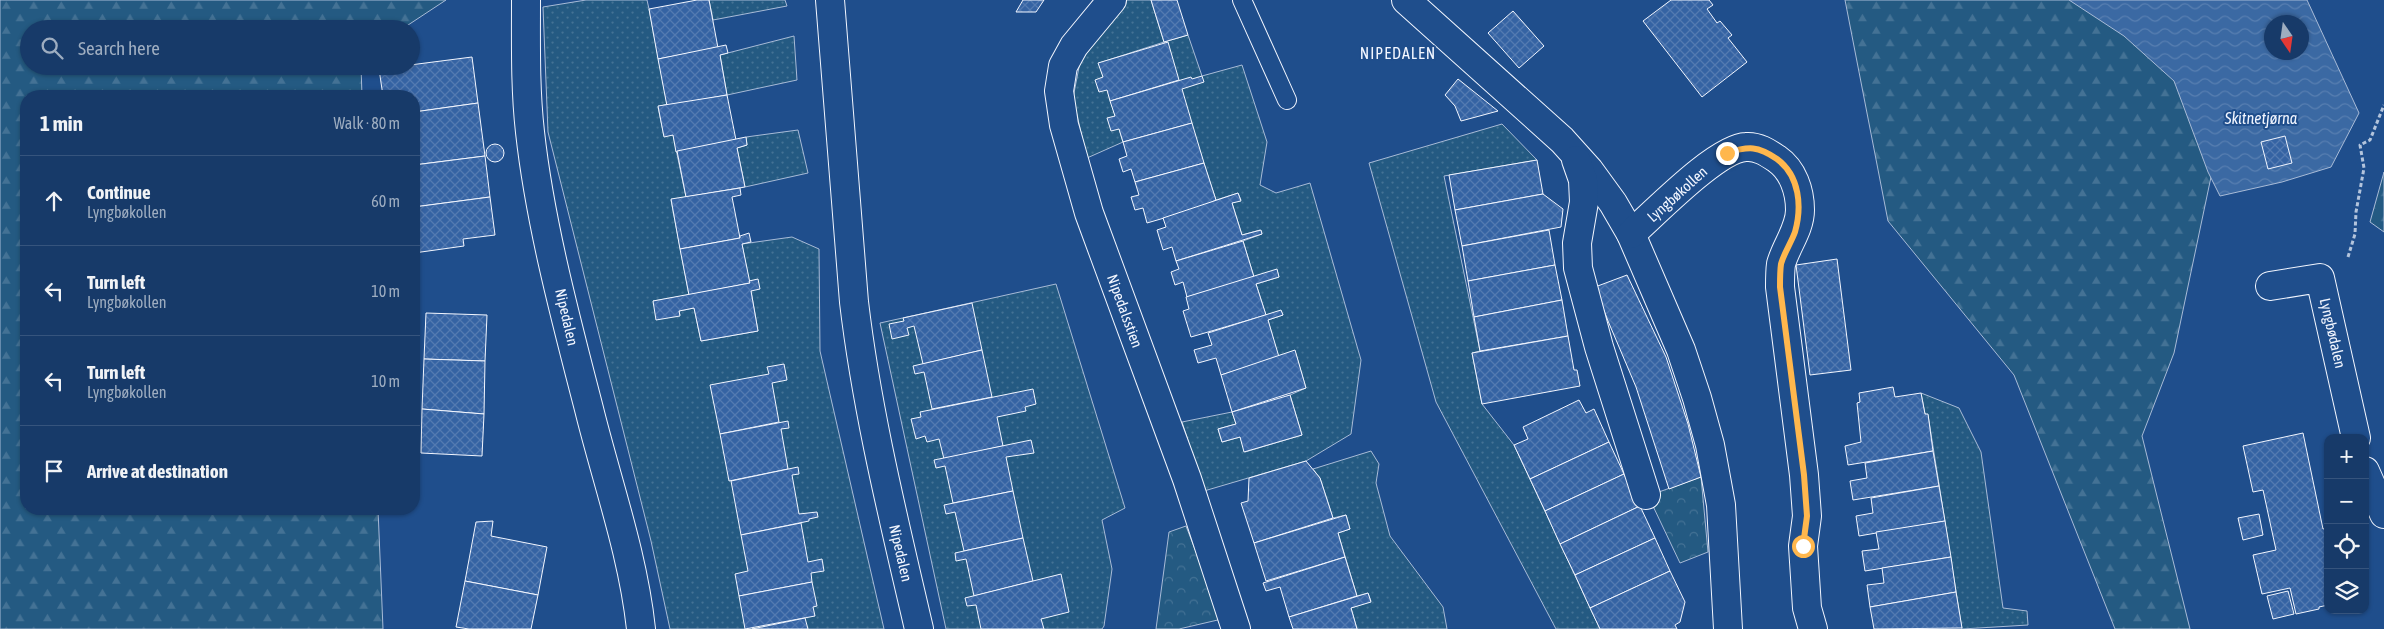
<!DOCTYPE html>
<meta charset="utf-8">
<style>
:root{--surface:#173a69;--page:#244571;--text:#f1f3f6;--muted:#9eadc0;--line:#36547d}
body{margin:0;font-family:"Asap Condensed",sans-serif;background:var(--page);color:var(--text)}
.controls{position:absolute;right:15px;bottom:15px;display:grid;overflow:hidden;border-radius:10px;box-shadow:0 1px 4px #0004}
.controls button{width:45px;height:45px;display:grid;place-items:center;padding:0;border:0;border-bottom:1px solid var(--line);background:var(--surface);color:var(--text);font:25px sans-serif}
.compass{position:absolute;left:2264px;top:15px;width:45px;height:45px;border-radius:50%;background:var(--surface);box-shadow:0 1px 4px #0004;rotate:167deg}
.stop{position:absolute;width:15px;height:15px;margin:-11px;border:4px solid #ffb74d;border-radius:50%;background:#fff}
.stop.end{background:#ffb74d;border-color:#fff;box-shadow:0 1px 5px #0008}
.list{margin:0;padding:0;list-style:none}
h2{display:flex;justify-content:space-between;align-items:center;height:65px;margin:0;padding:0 20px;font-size:21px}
h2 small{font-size:16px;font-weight:400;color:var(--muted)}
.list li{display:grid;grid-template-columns:32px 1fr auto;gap:15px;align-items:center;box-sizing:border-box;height:90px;padding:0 20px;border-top:1px solid var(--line)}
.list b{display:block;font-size:19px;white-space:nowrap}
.list p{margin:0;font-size:16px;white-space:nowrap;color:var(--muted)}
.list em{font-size:16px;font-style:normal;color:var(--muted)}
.icon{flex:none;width:28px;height:28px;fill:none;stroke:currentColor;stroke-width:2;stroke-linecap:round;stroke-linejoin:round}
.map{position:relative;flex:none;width:2384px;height:629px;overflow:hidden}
.search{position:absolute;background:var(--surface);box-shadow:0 1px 4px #0004;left:20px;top:20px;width:400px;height:55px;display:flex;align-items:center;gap:12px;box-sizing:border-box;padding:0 18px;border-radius:28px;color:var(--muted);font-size:19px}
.panel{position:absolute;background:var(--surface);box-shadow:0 1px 4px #0004;left:20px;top:90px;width:400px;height:425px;border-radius:20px}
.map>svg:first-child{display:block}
.forest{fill:url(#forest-firs);stroke:#a8bbd7}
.park{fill:url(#park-crowns);stroke:#a8bbd7}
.garden{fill:url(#garden-dots);stroke:#a8bbd7}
.water{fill:url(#water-waves);stroke:#a8bbd7;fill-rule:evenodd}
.building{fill:url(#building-cross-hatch);stroke:#f2f6ff}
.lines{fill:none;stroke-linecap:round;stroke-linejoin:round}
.service-casing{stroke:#f2f6ff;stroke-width:20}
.minor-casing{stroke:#f2f6ff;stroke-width:30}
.tertiary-casing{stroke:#f2f6ff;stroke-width:30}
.path{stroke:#b3c4dc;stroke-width:3;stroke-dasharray:4 2.5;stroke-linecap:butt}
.service{stroke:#1f4e8c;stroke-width:18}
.minor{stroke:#1f4e8c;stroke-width:28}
.tertiary{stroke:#1f4e8c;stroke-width:28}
.route{stroke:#ffb74d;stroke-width:6}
.labels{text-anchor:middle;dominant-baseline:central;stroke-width:4;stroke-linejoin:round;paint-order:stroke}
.street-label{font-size:15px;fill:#f2f6ff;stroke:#1f4e8c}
.neighbourhood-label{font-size:16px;letter-spacing:1px;fill:#f2f6ff;stroke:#1f4e8c}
.water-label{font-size:16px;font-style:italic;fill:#f2f6ff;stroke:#1f4e8c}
</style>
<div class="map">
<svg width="2384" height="629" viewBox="0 0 2384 629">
<defs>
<pattern id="forest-firs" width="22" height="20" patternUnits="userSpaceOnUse" patternTransform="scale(1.25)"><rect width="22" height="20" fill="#245a82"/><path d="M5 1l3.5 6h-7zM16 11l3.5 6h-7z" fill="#447295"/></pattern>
<pattern id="park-crowns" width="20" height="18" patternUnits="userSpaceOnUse" patternTransform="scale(1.25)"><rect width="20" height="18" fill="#245a82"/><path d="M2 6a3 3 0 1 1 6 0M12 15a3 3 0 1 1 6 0" fill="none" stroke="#447295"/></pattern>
<pattern id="garden-dots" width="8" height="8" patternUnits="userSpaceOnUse" patternTransform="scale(1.25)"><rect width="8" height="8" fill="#245a82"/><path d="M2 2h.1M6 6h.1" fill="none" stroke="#447295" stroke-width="1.8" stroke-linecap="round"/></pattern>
<pattern id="water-waves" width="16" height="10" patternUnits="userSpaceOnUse" patternTransform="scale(1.25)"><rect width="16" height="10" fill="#3b69a3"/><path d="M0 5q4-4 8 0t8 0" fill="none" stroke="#587fb1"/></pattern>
<pattern id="building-cross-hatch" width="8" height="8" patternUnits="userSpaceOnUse" patternTransform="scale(1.25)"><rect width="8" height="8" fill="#3563a3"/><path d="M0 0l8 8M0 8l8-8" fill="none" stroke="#537ab1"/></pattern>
</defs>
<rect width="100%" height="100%" fill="#1f4e8c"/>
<!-- forest -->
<g class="forest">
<polygon points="0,0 446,0 402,29 29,29 29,66 361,66 362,96 26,96 26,509 378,509 383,629 0,629"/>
<polygon points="1845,0 2139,0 2232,77 2174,353 2142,436 2190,629 2115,629 2014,375 1888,221"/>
<polygon points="2384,172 2384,232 2370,222"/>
</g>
<!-- park -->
<g class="park">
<polygon points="1701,477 1708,552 1680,563 1652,504 1656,493"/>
<polygon points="1186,526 1222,619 1179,629 1156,629 1169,532"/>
</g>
<!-- garden -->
<g class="garden">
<polygon points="586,0 647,0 649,9 667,104 658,107 664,136 673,135 686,197 671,200 689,295 653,301 680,315 679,311 694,308 701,341 758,331 751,291 758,280 749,281 742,244 792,237 819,249 820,351 884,629 670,629 651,541 548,132 543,7"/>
<polygon points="709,0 785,0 787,6 713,20"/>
<polygon points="1127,0 1151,0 1164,42 1188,35 1202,76 1242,65 1267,142 1260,185 1276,193 1310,183 1361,360 1351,434 1306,461 1204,491 1182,422 1232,412 1236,424 1218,429 1222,442 1240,437 1245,452 1302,435 1290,395 1306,388 1295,351 1278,356 1268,320 1283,315 1281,311 1266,315 1256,284 1279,277 1277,270 1254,277 1243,241 1262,234 1260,230 1242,235 1232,203 1241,200 1238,193 1216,200 1164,42 1099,63 1123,142 1087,158 1073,98 1080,62"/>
<polygon points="794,36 797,80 727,95 720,55"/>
<polygon points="1502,124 1537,160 1444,176 1480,351 1472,353 1482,404 1514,445 1600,629 1556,629 1436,402 1369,163"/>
<polygon points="798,130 808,173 745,187 737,148 747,145 746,137"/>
<polygon points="1056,284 1125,508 1102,520 1112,569 1104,626 1102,629 946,629 880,323"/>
<polygon points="1921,393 1959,408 1981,452 2003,608 2027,611 2028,625 1962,629 1928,415 1925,414"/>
<polygon points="1371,451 1379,464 1376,483 1390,536 1443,607 1447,629 1357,629 1351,608 1371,601 1368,593 1357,596 1338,533 1350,529 1346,515 1333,518 1320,478 1313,469"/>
</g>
<!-- water -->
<path class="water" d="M2069,0H2307L2359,113L2331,167L2282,182L2220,196L2208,172L2174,81L2124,36ZM2272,22H2302V52H2272Z"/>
<!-- building -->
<g class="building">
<polygon points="697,0 709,0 718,48 658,59 649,9"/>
<polygon points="1023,0 1044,0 1036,12 1016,12"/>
<polygon points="1151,0 1177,0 1188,35 1164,42"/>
<polygon points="1671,0 1709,0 1713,5 1707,9 1717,23 1720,21 1732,35 1728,38 1747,62 1702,97 1643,21"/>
<polygon points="1513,11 1544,46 1519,68 1488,33"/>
<polygon points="1168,42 1179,80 1110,101 1107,90 1099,92 1095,80 1103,77 1098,63"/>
<polygon points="726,45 728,53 720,55 727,95 667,106 658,59"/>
<polygon points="472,57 478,103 414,112 414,96 383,96 379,69"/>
<polygon points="1202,76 1204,82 1182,89 1192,123 1123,142 1119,129 1111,131 1107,118 1115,116 1110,101 1191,77 1192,79"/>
<polygon points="1458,79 1498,111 1461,121 1455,106 1445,95"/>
<polygon points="727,95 736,140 676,152 673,135 664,137 658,106"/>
<polygon points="478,103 485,156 414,165 414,112"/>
<polygon points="1192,123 1204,163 1135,182 1131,169 1123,172 1119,159 1127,156 1123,142"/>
<polygon points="2285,136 2292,163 2268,169 2261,142"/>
<polygon points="746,137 747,145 737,148 745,187 686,197 677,151"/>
<circle cx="495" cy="153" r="9"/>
<polygon points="485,156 490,197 414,207 414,165"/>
<polygon points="1537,160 1543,194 1455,210 1449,175"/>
<polygon points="1204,163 1216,200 1202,207 1147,223 1143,208 1135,210 1131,197 1139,195 1135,182"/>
<polygon points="740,188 741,195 732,197 740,238 680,249 671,199"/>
<polygon points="1238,193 1241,201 1232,203 1242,235 1261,230 1262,234 1176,261 1172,247 1163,250 1157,230 1166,227 1163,218"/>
<polygon points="1543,194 1563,209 1561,227 1462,246 1455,210"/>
<polygon points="490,197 495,235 463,239 464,246 414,253 414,207"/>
<polygon points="1549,230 1555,265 1468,281 1462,246"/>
<polygon points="749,233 751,242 742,244 750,283 689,295 680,249 740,238 740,236"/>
<polygon points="1243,241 1254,277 1187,297 1183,282 1175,285 1171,272 1179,269 1176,261"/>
<polygon points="1837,259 1851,370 1810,375 1796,265"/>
<polygon points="1555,265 1562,300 1474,317 1468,281"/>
<polygon points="1277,269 1279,277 1256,284 1266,315 1191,337 1183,311 1189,309 1186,297"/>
<polygon points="1627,275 1666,357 1688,424 1701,477 1669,489 1636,387 1608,321 1595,287"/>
<polygon points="758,279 760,289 751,291 758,331 701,341 694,308 679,311 680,316 656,320 653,301 750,283 749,281"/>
<polygon points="1562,300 1568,336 1480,351 1474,317"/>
<polygon points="972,303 982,350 923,364 914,326 907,328 909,335 892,339 889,324 904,321 903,318"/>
<polygon points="1281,310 1283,315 1268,320 1279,357 1221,375 1216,358 1198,363 1194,350 1212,345 1208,333"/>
<polygon points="426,313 487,315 485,361 424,359"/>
<polygon points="1568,336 1574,370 1577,370 1580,386 1482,404 1472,353"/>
<polygon points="982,350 992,397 932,409 924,372 915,374 913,366"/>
<polygon points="1295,350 1306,388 1232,412 1221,375"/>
<polygon points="424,359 485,361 484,414 422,409"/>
<polygon points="784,364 787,380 772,383 779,422 720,434 710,385 769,374 767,367"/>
<polygon points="1893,387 1895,397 1921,393 1925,414 1928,414 1933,451 1848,465 1845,446 1861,442 1857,403 1860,402 1859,393"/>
<polygon points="1033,389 1036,404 1025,407 1026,411 997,417 1003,446 944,459 939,439 927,442 925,436 916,439 911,419 921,417 920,412"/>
<polygon points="1290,395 1302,435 1244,452 1240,437 1222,442 1218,429 1236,424 1232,412"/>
<polygon points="1579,400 1586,413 1594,409 1609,442 1530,479 1514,445 1528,439 1523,427"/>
<polygon points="422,409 484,414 482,456 421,453"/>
<polygon points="788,421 789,428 781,429 788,469 729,481 720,434"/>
<polygon points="2303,433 2323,529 2328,528 2328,605 2319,607 2319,609 2296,614 2290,588 2262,594 2253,555 2276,550 2263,490 2253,492 2243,446"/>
<polygon points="1031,440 1034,453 1006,457 1013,491 953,503 945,466 936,468 934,460"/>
<polygon points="1609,442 1624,474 1545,511 1530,479"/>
<polygon points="1933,451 1939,486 1853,500 1850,481 1867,478 1865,463"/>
<polygon points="1306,461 1320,478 1333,518 1254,543 1241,503 1248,501 1249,478"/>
<polygon points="798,467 799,474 792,475 799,514 817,512 818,517 809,519 809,521 741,535 731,481"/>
<polygon points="1624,474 1640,506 1560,544 1545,511"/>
<polygon points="1939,486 1945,521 1859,536 1856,516 1873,513 1871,498"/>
<polygon points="1013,491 1023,538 964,551 955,512 946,514 944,505"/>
<polygon points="1640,506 1655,538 1575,575 1560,544"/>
<polygon points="2259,514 2263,535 2243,540 2238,518"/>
<polygon points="1346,515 1350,529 1338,533 1345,557 1266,581 1254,543"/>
<polygon points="493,521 491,536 547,547 538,595 465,581 476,522"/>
<polygon points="1945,521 1951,557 1865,571 1862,551 1879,549 1876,532"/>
<polygon points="801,523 808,562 822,559 824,571 811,573 812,582 739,596 735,574 748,571 741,535"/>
<polygon points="1023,538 1033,581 974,596 966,559 956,561 955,553"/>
<polygon points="1655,538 1670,571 1590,608 1575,575"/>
<polygon points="1345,557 1357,596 1289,617 1280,587 1266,591 1263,583"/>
<polygon points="1951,557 1956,592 1870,607 1867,585 1884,583 1882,568"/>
<polygon points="1670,571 1685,602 1680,622 1675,625 1677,629 1600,629 1590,608"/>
<polygon points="1061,574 1069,612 1041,619 1044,629 981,629 976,605 967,606 965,598"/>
<polygon points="465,581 538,595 531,629 469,629 456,627"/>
<polygon points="812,582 817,606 813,607 815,616 745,629 739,596"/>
<polygon points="2288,591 2294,614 2273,619 2267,596"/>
<polygon points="1956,592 1962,628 1874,629 1870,607"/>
<polygon points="1368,593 1371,602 1351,608 1357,629 1293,629 1289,617"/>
<polygon points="805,618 808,629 752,629"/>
</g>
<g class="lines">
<defs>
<polyline id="service" points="1242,0 1287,100"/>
<g id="minor">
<path d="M830,0L854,302C867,412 894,521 919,629"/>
<polyline points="1112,0 1074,46 1063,66 1059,91 1064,125 1089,213 1187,479 1236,629"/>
<polyline points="1406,0 1562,140 1589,170 1613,203 1631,234 1681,350 1697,398 1710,445 1721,505 1728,629"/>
<polyline points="1576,160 1583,180 1584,202 1577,243 1578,268 1599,347 1646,495"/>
<path d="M1631,234C1654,214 1717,148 1746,147C1758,146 1768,153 1777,159C1793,170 1800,191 1800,210C1800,229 1786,246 1781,264C1780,271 1780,280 1780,287L1804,475L1807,516L1803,546L1807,608L1813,629"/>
<polyline points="2270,286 2320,278 2356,438"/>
<polyline points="2365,471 2384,514"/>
</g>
<path id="tertiary" d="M526,0C526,44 525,88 530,132C540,223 566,320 589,409C607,482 633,554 641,629"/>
</defs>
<!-- service casing -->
<use href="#service" class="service-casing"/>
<!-- minor casing -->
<use href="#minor" class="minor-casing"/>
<!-- tertiary casing -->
<use href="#tertiary" class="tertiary-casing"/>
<!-- path -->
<polyline class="path" points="2348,257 2355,234 2356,212 2364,168 2360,145 2370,140 2384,105"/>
<!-- service -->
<use href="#service" class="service"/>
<!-- minor -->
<use href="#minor" class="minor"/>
<!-- tertiary -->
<use href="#tertiary" class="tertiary"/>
</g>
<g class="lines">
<!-- route -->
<path class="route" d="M1727,153C1749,146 1758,146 1777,159C1800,176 1802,207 1795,232C1791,243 1784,253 1781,264C1780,271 1780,280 1780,287L1804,475L1807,516L1803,546"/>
</g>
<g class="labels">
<!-- street labels -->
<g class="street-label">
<text transform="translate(1677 194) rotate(-42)">Lyngbøkollen</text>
<text transform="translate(1125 311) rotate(70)">Nipedalsstien</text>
<text transform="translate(567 317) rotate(77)">Nipedalen</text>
<text transform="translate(2333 333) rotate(77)">Lyngbødalen</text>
<text transform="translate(901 553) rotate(77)">Nipedalen</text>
</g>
<!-- neighbourhood labels -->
<g class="neighbourhood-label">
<text x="1398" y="53">NIPEDALEN</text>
</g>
<!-- water labels -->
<g class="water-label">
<text x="2261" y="118">Skitnetjørna</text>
</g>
</g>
</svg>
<div class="controls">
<button>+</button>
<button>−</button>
<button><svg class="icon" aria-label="locate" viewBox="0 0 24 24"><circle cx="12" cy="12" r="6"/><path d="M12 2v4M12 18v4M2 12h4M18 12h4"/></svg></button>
<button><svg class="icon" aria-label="layers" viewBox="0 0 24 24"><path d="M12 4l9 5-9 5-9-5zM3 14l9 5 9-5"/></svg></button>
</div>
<svg class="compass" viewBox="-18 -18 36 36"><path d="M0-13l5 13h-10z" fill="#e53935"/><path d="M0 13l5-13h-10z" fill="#9eadc0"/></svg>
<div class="stop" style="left:1803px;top:546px"></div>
<div class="stop end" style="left:1727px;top:153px"></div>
<div class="search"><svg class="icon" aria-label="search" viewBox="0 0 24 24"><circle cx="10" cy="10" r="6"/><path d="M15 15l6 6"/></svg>Search here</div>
<section class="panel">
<h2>1 min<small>Walk · 80 m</small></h2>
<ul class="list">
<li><svg class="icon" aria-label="ahead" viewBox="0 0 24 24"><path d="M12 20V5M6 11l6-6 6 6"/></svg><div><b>Continue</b><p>Lyngbøkollen</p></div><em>60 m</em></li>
<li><svg class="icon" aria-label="left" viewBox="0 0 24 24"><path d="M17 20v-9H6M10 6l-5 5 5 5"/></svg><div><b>Turn left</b><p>Lyngbøkollen</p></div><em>10 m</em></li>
<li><svg class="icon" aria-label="left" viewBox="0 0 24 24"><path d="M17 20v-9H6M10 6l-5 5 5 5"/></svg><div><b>Turn left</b><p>Lyngbøkollen</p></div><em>10 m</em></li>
<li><svg class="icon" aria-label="arrive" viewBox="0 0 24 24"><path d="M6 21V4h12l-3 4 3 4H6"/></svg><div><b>Arrive at destination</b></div></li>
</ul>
</section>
</div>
